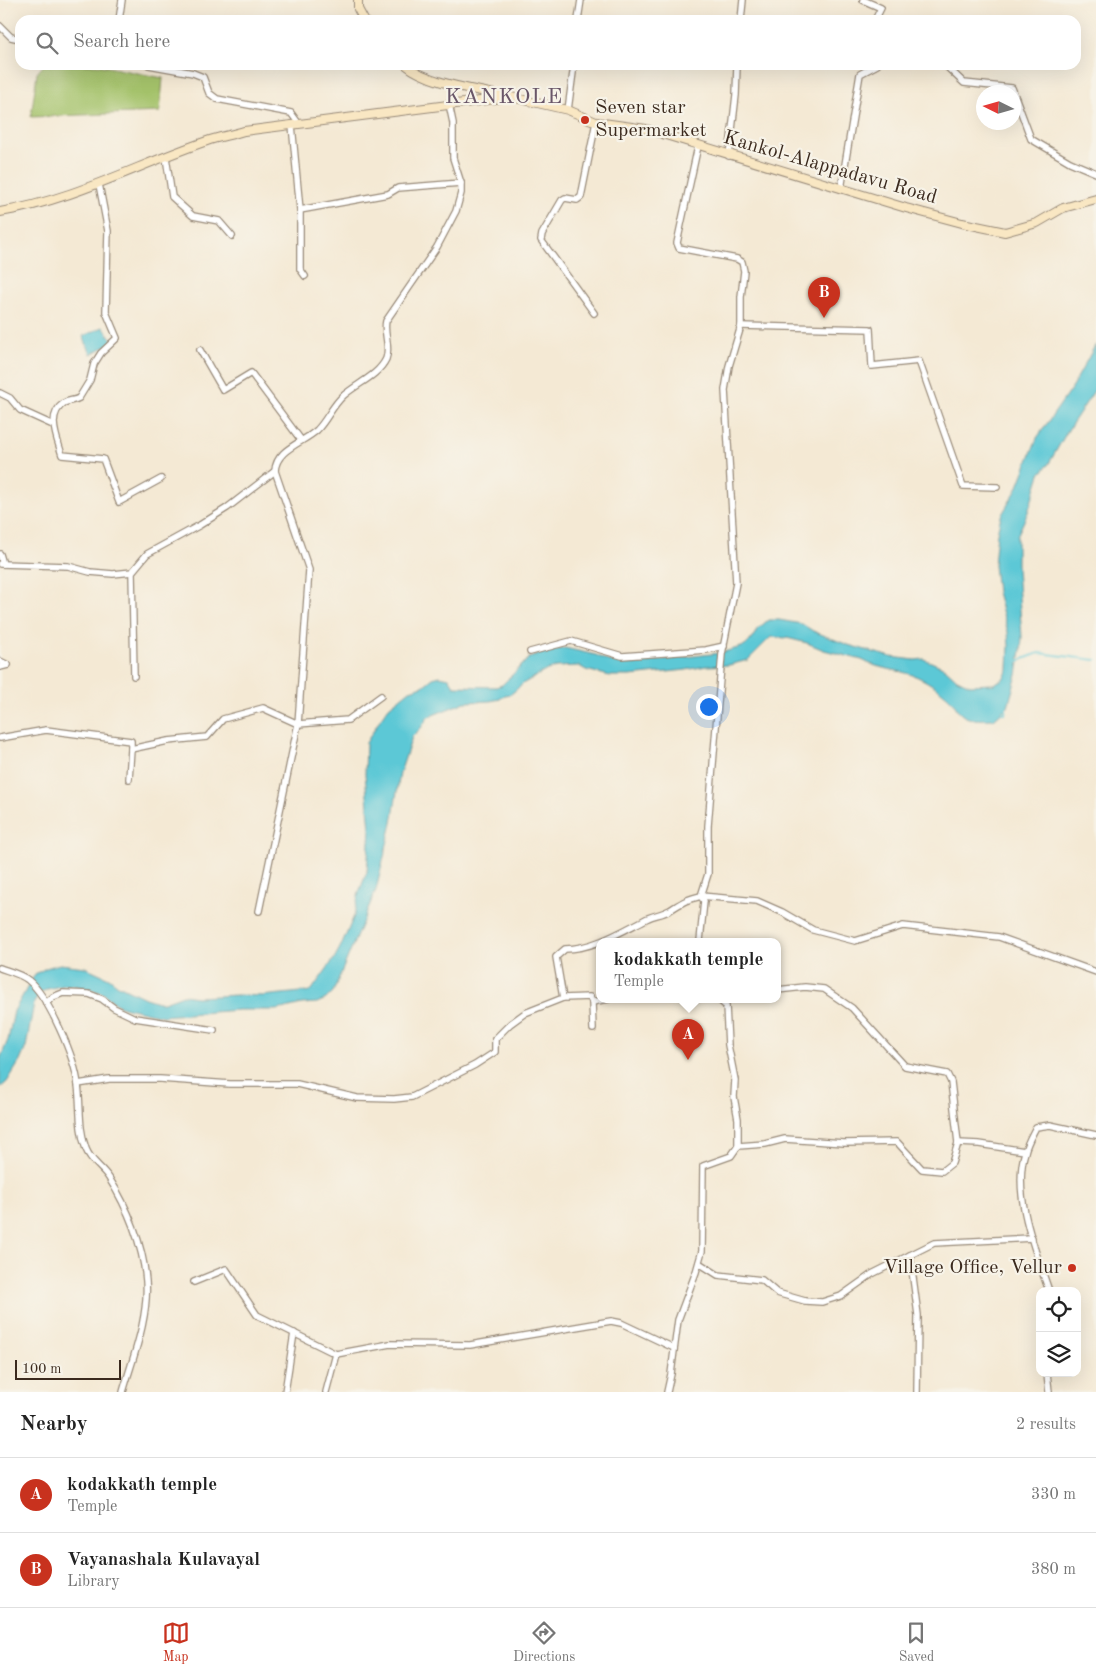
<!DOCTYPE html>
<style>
:root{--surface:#fff;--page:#f2f2f2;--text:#222;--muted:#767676;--line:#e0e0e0;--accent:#c8321e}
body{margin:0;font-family:"Old Standard TT",serif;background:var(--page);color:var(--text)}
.controls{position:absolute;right:15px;bottom:15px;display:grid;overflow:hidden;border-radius:10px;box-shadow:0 5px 20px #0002}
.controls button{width:45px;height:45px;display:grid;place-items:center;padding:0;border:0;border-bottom:1px solid var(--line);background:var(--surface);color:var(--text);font:25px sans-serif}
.compass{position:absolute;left:976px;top:85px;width:45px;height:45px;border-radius:50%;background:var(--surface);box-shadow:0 5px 20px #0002;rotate:275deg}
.scale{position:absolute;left:15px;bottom:12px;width:106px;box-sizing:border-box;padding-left:5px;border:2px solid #3b2a1e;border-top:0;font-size:14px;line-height:18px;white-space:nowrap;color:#3b2a1e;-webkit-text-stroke:4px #f7f3e8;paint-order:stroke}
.you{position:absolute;left:708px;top:706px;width:18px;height:18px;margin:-12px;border:4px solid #fff;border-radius:50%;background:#1a73e8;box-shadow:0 0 0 8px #1a73e833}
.badge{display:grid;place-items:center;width:32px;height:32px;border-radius:50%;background:var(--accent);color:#fff;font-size:16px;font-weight:700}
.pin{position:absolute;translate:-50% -41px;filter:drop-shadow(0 1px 2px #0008)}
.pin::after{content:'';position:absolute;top:26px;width:18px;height:15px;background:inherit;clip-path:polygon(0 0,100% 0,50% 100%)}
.popup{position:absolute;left:596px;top:938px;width:185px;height:65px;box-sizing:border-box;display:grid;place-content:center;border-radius:10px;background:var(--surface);filter:drop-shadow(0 1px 4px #0005);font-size:16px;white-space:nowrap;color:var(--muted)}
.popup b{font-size:19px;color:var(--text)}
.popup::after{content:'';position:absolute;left:50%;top:100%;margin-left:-10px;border:10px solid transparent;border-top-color:var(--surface)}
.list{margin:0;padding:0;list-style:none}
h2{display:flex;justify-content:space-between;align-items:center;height:65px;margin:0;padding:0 20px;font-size:21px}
h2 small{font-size:16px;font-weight:400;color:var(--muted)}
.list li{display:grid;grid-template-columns:32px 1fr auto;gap:15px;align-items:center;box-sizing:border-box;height:75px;padding:0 20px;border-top:1px solid var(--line)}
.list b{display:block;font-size:19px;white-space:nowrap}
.list p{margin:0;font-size:16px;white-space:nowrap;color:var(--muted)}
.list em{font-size:16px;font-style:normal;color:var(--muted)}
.icon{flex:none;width:28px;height:28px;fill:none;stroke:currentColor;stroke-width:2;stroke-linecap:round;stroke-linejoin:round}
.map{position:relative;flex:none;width:1096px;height:1392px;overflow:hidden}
.search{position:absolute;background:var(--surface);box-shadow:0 5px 20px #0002;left:15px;right:15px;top:15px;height:55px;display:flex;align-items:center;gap:12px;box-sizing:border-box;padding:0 18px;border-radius:15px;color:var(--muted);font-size:19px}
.sheet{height:215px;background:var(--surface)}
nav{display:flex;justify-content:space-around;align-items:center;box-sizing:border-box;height:70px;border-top:1px solid var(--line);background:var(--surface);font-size:14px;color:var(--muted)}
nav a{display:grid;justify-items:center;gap:2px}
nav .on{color:var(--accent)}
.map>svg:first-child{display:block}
.green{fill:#a4c26a;stroke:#707644}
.water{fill:#5cc8d6;stroke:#4c797a}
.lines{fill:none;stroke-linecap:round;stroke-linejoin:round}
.stream{stroke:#5cc8d6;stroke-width:2}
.minor-casing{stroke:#988a79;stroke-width:8}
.secondary-casing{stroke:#988a79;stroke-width:10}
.minor{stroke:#fff;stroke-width:5.5}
.secondary{stroke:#f9e7c3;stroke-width:8}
.poi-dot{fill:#c8321e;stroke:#f7f3e8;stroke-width:2}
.labels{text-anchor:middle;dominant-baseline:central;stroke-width:4.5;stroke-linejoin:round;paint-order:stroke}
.poi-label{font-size:20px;fill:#3b2a1e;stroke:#f7f3e8;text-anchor:start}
.street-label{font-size:20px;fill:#3b2a1e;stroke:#f7f3e8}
.quarter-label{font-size:22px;letter-spacing:1px;fill:#6a5769;stroke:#f7f3e8}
</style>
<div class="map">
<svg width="1096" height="1392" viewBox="0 0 1096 1392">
<rect width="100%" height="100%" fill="#f7f3e8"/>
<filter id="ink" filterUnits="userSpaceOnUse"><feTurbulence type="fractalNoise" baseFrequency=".02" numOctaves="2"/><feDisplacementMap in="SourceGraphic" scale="10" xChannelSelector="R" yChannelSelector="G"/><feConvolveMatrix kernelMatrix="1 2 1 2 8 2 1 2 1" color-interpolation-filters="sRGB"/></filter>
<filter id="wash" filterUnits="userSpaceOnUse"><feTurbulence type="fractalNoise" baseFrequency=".0096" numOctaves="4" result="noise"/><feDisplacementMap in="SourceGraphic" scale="20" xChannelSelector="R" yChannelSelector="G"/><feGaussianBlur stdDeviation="1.12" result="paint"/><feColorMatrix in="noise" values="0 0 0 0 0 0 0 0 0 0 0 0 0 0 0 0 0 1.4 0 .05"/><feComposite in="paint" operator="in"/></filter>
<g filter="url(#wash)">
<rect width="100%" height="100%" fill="#f4e9d4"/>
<!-- green -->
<polygon class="green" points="44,65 98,65 163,78 160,112 31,117 37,73"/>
<!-- water -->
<g class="water">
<polygon points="103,327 114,342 91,354 83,336"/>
<path d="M1096,344V388L1068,430L1048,465L1040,474L1028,512L1017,536V569L1022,637L1021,650L1017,675L1008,706L994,719C985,719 972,721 964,716C958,713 956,706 952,701C945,693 933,685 924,680C905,669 881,671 862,660L824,650L807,643L787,638L771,637L748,660L729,665L706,666L686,670L630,676H610L586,670L579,666L557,667L547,670L524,683L511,694L505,695L500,699L490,701L465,702L428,717L421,728L412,737L400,773L392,823L376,890L333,992L326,999L317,1003L302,1004L277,1010H238L162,1016L123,1007L116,1004L103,993L76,986L66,985L47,989L39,994L34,1003L26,1047L20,1061L7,1082L0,1088V1059L8,1040L14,1011L35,974L46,968L60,964L85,967L109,978L118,985L145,998L158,1002H164L183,995L197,997L237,995L262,996L311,991L334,959L343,942L354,916L359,892L367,872L370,829L365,774L366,743L381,718L389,707L410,690L423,686L433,678L440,676L449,678L454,686L496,687L502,685L529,658L545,652L565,648L596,655L608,661L634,663L720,653L745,646L750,641L758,629L768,620H779L802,624L813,631L848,645L891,657L915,660L924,659L945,668L957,679L970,685L994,684L1003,679L1008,670L1009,646L1008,632L997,592L994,565L997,533L1001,516L1017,489L1037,438L1071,389Z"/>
</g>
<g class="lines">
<!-- stream -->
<g class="stream">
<polyline points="1018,661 1039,653 1096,660"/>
<polyline points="1002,713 1005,713 1006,707"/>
</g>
</g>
</g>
<g filter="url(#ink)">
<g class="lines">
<defs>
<g id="minor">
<polyline points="863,0 881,8 875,20"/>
<polyline points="119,20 122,0"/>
<polyline points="578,20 581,0"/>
<polyline points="741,20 743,0"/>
<polyline points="0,26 11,37 20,39"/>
<polyline points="149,65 193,73 203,77 209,93 217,99 291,113 299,124"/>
<polyline points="945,65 964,83 1012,88 1031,139 1070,162 1096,173"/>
<polyline points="568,110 574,65"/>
<polyline points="292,125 300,210 388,194 398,188 461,183"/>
<polyline points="698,146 677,243 679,248 737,259 742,262 744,271 741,297 741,326 729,366 725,390 736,583 722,654 708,826 708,874 701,896 757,901 782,912 813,930 855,941 903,926 999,937 1096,972"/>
<polyline points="729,156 736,95 737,65"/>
<polyline points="166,157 172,197 193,216 219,221 232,236"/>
<path d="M99,184L108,231L106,312L117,338L101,353L94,364L90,380L79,398C74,401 69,400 64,403C46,415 57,438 62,455L103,459L119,502L161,479"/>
<polyline points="841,189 860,74 877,65"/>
<polyline points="300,210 300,269 305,276"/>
<polyline points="594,313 541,240 542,234 562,200 565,198 577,200 581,197 596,122"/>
<polyline points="741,326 870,329 872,366 919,361 963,486 997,487"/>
<polyline points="200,350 223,390 251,373 301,440"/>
<polyline points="0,393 10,398 20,410 53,425"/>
<polyline points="0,554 3,564"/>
<path d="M0,564L68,566L90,572L113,574L132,572L147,554L200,525L227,508L275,471C276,449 303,443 317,430C327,420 332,406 343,396C356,384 378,376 386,359C391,346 383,334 386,321L437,247L456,211L461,193V183L453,158V123L449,104"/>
<polyline points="132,572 134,676"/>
<polyline points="530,652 571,641 622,656 706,650 724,646"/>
<polyline points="0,661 8,665 0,667"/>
<polyline points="0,738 46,730 131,741 131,749"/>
<polyline points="129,779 131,749 168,741 207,737 223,719 263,708 298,724 348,720 381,696"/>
<polyline points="259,911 298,724 309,570 275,471"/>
<path d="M0,968C8,971 21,974 28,980C49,997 75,1058 78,1085C81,1106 78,1128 86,1149C91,1162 102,1167 109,1178C128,1208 143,1245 146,1281C149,1318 133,1357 123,1392"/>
<polyline points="777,990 805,987 824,989 852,1008 905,1066 947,1074 951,1082 958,1143"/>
<polyline points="563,998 590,997 592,1002 593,1029"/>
<polyline points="592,1002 608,999"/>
<polyline points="46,1003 53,997 63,993 89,994 102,999 114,1008 135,1018 214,1030"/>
<path d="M78,1084L109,1079H160L230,1084H297L357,1098L394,1099L412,1097L475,1065L495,1052V1039L510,1024L525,1013L563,998L556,957L565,949C594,949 622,931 648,918C655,915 663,914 670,910C683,902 685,900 701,896L704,901L700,941"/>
<polyline points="738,1146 765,1144 785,1139 844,1143 897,1142 922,1169 942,1171 952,1163 958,1143 979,1144 1025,1151"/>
<polyline points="910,1255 918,1315 917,1392"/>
<polyline points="699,1263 718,1275 762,1280 777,1293 805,1301 822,1302 841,1296 872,1274 934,1243 1032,1238"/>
<polyline points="194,1282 226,1269 257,1315 336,1354 326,1392"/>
<path d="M1049,1291C1035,1250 1012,1194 1025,1152C1027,1143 1032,1135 1036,1127L1050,1125L1096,1135"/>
<polyline points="336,1354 390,1344 470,1345 611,1321 621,1323 674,1348"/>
<polyline points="1047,1373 1049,1392"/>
<polyline points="285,1392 294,1333"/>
<polyline points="667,1392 671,1374 678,1320 696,1272 702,1251 703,1166 731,1156 738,1146 738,1119 734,1097 735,1080 728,1045 726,1006 718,999"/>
</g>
<g id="secondary">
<polyline points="358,0 358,9 364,20"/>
<path d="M406,65C429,84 475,89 504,96"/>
<path d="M0,212C73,200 137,165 207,141C219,137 231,135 244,131L511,97L568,110L596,122L646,129L906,208L962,223L1005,232L1037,223L1063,208L1096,199"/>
</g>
</defs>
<!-- minor casing -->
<use href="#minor" class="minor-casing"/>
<!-- secondary casing -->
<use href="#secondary" class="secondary-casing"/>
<!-- minor -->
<use href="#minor" class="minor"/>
<!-- secondary -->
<use href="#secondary" class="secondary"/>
</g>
</g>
<!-- markers -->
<g class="poi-dot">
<circle cx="585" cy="120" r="5"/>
<circle cx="1072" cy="1268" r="5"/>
</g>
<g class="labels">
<!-- poi labels -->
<g class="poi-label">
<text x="595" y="108">Seven star<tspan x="595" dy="23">Supermarket</tspan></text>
<text x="1062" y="1268" text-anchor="end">Village Office, Vellur</text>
</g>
<!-- street labels -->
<g class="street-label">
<text transform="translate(830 168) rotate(16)">Kankol-Alappadavu Road</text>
</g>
<!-- quarter labels -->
<g class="quarter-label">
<text x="504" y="97">KANKOLE</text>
</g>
</g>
</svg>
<div class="controls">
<button><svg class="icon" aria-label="locate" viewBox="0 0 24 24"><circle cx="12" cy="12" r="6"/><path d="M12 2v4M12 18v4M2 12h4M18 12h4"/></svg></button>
<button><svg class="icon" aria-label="layers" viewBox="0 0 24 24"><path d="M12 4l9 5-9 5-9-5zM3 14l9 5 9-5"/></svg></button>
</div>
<svg class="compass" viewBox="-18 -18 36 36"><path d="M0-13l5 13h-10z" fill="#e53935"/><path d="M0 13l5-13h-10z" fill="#767676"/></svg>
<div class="scale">100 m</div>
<div class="you"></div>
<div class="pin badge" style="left:688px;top:1060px">A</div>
<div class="popup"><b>kodakkath temple</b>Temple</div>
<div class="pin badge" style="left:824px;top:318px">B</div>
<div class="search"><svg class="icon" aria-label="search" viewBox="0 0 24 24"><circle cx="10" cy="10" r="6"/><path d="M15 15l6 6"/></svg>Search here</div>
</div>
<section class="sheet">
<h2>Nearby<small>2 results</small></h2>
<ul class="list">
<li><span class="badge">A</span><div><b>kodakkath temple</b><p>Temple</p></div><em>330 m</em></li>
<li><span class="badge">B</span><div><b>Vayanashala Kulavayal</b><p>Library</p></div><em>380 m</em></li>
</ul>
</section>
<nav>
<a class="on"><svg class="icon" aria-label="map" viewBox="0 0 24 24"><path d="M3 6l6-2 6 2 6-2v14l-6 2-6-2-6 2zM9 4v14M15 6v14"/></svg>Map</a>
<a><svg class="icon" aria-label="directions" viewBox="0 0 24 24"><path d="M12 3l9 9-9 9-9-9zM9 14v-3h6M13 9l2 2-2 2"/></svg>Directions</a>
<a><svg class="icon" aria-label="saved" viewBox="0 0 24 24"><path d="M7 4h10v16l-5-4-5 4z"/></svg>Saved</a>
</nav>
